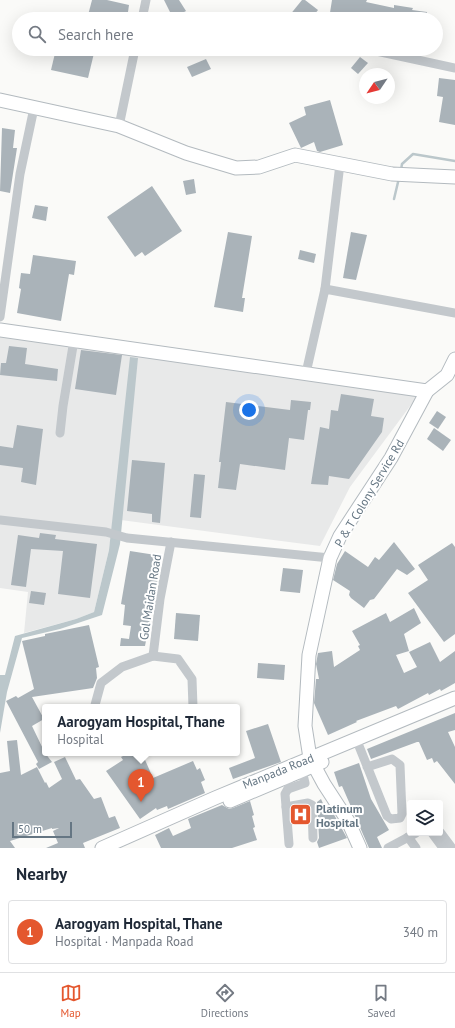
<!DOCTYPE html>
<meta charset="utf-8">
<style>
:root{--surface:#fff;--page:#f2f2f3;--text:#1f2937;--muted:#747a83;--line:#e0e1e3;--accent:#e4572e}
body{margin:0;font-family:"PT Sans",sans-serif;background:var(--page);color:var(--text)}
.controls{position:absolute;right:12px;bottom:12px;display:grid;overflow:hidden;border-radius:4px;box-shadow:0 4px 16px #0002}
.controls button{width:36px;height:36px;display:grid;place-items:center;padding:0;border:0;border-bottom:1px solid var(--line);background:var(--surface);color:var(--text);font:20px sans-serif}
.compass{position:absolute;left:359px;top:68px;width:36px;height:36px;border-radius:50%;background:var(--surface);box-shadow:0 4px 16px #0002;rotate:235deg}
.scale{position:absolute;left:12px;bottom:10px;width:60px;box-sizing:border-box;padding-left:4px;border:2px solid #657683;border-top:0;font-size:11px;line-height:14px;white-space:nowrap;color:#657683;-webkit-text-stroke:3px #fff;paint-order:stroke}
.you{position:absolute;left:249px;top:410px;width:14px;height:14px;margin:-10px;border:3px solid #fff;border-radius:50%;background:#1a73e8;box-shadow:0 0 0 6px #1a73e833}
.badge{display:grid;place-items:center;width:26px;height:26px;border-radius:50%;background:var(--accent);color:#fff;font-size:13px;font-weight:700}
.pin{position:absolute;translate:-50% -33px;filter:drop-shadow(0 1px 2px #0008)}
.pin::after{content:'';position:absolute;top:21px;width:14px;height:12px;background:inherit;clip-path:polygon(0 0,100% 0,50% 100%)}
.popup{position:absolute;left:42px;top:704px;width:198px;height:52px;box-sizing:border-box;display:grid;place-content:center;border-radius:4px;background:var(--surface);filter:drop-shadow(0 1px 3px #0005);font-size:13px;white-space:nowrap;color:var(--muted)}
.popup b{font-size:15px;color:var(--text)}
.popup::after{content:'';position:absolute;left:50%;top:100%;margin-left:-8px;border:8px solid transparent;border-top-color:var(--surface)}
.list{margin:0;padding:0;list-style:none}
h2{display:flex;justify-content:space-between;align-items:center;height:52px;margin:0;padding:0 16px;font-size:17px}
h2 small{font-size:13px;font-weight:400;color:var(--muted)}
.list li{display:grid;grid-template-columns:26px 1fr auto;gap:12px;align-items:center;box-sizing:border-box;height:64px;margin:0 8px 8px;padding:0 8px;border:1px solid var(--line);border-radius:4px}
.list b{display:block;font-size:15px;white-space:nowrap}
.list p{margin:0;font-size:13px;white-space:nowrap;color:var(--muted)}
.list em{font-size:13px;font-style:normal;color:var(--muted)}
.icon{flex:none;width:22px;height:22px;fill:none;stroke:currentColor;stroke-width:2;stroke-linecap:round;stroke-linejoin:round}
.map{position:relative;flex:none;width:455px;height:848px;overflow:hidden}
.search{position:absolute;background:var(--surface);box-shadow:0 4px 16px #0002;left:12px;right:12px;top:12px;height:44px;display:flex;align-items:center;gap:10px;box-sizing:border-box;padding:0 14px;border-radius:22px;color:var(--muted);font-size:15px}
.sheet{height:124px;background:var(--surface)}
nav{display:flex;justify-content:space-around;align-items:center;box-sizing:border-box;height:56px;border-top:1px solid var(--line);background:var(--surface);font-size:11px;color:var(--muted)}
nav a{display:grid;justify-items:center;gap:2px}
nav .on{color:var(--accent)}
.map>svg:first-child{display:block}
.built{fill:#e8e9e9}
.water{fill:#bbc7cb}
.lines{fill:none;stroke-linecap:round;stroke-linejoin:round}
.stream{stroke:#bbc7cb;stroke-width:2.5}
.building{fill:#aab3b9}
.secondary-casing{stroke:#b3babf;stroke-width:15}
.street{stroke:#c3c8cc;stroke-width:9}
.secondary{stroke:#fff;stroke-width:13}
.labels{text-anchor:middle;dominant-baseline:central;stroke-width:4;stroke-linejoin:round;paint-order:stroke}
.street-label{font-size:12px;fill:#657683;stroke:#fff}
.poi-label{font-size:12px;font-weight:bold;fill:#657683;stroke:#fff;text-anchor:start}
</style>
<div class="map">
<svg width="455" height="848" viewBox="0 0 455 848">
<rect width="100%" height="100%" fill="#fafaf8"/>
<!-- built -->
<polygon class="built" points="0,332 419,394 350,487 320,546 113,519 109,550 94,612 76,619 24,633 28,592 0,588"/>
<!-- water -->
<polygon class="water" points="130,357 138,358 120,544 102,615 60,629 22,638 7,692 0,733 0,675 5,675 15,636 76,619 94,612 109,550"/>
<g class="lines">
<!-- stream -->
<g class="stream">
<polyline points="401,170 402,164 413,154 455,161"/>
<polyline points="394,199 399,178"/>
</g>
</g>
<!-- building -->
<g class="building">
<polygon points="92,0 107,0 129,5 127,19 87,19"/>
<polygon points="164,0 179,0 186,11 173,18"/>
<polygon points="302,0 305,0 318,10 311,19 293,19 289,16"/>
<polygon points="332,0 367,0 366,2 394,8 394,5 413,8 412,10 427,12 426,19 329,19"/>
<polygon points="56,49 95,49 88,78 51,70"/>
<polygon points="360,57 368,63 358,74 351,68"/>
<polygon points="206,59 211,69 192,77 187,67"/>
<polygon points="439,78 455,80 455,125 439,122 443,97 437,96"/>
<polygon points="330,100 343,145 320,152 317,151 314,142 301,148 289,123 306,115 304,107"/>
<polygon points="2,128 15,130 13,148 17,148 10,193 0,191"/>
<polygon points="194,179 196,193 186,195 183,181"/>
<polygon points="152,186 182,231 145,256 142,252 135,257 107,217"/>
<polygon points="35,205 48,207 46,221 32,218"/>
<polygon points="228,232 252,236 242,298 245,298 243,312 214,307"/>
<polygon points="351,232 367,235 356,280 343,278"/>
<polygon points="300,250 316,254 314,263 298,259"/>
<polygon points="33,255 76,261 74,275 69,274 61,321 17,313 21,289 19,288 21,273 30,274"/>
<polygon points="9,346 27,348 25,364 58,369 57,381 0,375 1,363 6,363"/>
<polygon points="81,350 122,355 116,395 75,389"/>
<polygon points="341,394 374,399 371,416 384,418 382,432 349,479 329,476 328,485 311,484 320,427 329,429 331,410 338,411"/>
<polygon points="291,400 311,402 310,410 308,410 304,440 289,438 285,470 240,464 236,490 218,488 221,462 219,462 226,402 290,410"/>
<polygon points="437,411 446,417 438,429 429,423"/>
<polygon points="17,425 43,429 36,485 21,482 23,468 0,465 0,446 13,448"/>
<polygon points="434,428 451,440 443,451 427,439"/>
<polygon points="132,460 165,463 160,523 152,522 152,514 127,511"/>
<polygon points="194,474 205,475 201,518 190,517"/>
<polygon points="40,533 56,535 55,539 97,544 90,598 58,594 63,551 31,549 26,587 11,585 18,535 39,538"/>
<polygon points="394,542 415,569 407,575 397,569 374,599 370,600 364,608 351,598 349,595 350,591 333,580 337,564 345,551 368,567 375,557 379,560"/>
<polygon points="452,543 455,547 455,634 444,642 408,593 428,580 418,565"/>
<polygon points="130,551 162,556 145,646 120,646 121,638 129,639 131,626 123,625 125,605 121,604"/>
<polygon points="283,568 303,570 300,593 280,591"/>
<polygon points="31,591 46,593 44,605 29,603"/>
<polygon points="414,608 421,623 404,634 409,651 396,655 404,673 417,667 409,652 430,642 440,662 455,651 455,683 441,691 440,689 429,695 428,693 398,709 396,706 356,721 357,722 328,735 314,703 316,679 319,679 316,664 318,653 332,651 334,667 360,650 358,646 360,645 352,631 386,613 390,622"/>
<polygon points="176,613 200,615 198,641 174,639"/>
<polygon points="89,625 99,667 96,668 97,678 93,688 32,697 44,719 32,726 45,753 52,762 39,769 36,764 38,762 6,701 16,696 18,698 34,689 22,641 45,636 45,634"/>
<polygon points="258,663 285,665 284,680 257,678"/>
<polygon points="455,713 455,730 448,732 455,747 455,784 437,761 434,763 432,758 427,760 419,742 417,742 371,759 367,749"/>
<polygon points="268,724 281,762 233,779 229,768 255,758 246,731"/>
<polygon points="17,740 21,775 37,767 45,783 46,782 49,788 62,779 54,762 65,757 76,780 80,779 94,799 101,797 109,818 115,816 120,828 83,843 85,848 46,848 58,843 53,831 59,828 52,829 52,828 10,841 15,848 0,848 0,773 10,771 7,741"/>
<polygon points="129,753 142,753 153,778 193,761 197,770 200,768 205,780 201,782 205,793 168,809 167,806 157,810 156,808 140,819 106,771 123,760 121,757"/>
<polygon points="359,763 371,799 389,830 377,837 382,848 369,848 342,786 339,787 334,772"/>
<polygon points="321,799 326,810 328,809 330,812 332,811 347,838 319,848 317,842 319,838 317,802"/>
<polygon points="250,801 254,815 252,816 255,827 253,828 257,840 232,848 161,848 155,835 169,828 173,836 191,828 188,819 222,805 229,809 233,808"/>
<polygon points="306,809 307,824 294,825 292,812"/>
</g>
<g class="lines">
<defs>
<g id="secondary">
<polyline points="0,100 119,126 186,153 236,168 259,167 295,155 392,174 455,177"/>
<polyline points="0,330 427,391"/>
<polyline points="230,801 322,762"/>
<polyline points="102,848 215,798 455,698"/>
<polyline points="360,848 348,821 324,784 310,758 305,726 309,655 330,558 340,536 391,458 427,391 447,375 455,359"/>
</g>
</defs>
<!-- secondary casing -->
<use href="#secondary" class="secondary-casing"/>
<!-- street -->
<g class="street">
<polyline points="142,19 146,0"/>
<polyline points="367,49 455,68"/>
<polyline points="119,126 135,49"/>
<polyline points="325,289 340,164"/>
<polyline points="0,317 20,174 34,108"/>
<polyline points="306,373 325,289 455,313"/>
<polyline points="60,433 63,406 74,340"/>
<polyline points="0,520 106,532 127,538 330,558"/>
<polyline points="153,656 160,599 171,542"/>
<polyline points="96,707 95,705 101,683 122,667 153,656 178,659 192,679 193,707"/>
<polyline points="359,746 387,816 391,819 400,818 402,814 400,765 392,759 367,767"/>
<polyline points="288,777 289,787 285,794 289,844"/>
<polyline points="288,789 305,783 301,766"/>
<polyline points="286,807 308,803 312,805 313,838"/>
<polyline points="440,832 452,848"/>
<polyline points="432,833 443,848"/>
<polyline points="408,837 416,848"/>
<polyline points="388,848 416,833"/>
</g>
<!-- secondary -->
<use href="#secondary" class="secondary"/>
</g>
<!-- icons -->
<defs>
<symbol id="hospital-square" viewBox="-11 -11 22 22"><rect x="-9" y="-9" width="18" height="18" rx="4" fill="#e4572e" stroke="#fff"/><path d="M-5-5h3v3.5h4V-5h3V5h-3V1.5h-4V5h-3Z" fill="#fff"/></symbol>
</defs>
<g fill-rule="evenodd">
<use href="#hospital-square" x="288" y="802" width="25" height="25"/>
</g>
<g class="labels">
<!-- street labels -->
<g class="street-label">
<text transform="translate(369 493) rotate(-59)">P &amp; T Colony Service Rd</text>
<text transform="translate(150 597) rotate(-81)">Gol Maidan Road</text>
<text transform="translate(278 771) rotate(-22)">Manpada Road</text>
</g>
<!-- poi labels -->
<g class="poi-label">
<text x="316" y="808">Platinum<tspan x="316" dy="14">Hospital</tspan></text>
</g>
</g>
</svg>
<div class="controls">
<button><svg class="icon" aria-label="layers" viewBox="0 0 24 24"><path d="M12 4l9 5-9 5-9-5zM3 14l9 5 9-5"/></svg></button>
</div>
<svg class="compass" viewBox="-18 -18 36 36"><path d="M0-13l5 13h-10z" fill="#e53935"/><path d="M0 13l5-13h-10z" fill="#747a83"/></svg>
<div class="scale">50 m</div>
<div class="you"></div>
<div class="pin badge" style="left:141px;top:802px">1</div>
<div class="popup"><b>Aarogyam Hospital, Thane</b>Hospital</div>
<div class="search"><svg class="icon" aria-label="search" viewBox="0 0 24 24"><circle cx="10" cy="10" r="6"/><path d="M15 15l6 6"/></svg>Search here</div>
</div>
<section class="sheet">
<h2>Nearby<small></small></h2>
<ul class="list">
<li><span class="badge">1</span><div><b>Aarogyam Hospital, Thane</b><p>Hospital · Manpada Road</p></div><em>340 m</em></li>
</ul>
</section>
<nav>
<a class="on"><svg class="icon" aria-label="map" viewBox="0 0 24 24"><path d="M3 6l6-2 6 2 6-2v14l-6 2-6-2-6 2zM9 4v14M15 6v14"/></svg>Map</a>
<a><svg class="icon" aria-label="directions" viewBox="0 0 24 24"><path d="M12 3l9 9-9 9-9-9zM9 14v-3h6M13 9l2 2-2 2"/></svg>Directions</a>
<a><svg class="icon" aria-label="saved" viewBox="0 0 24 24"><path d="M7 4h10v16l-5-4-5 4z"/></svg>Saved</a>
</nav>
